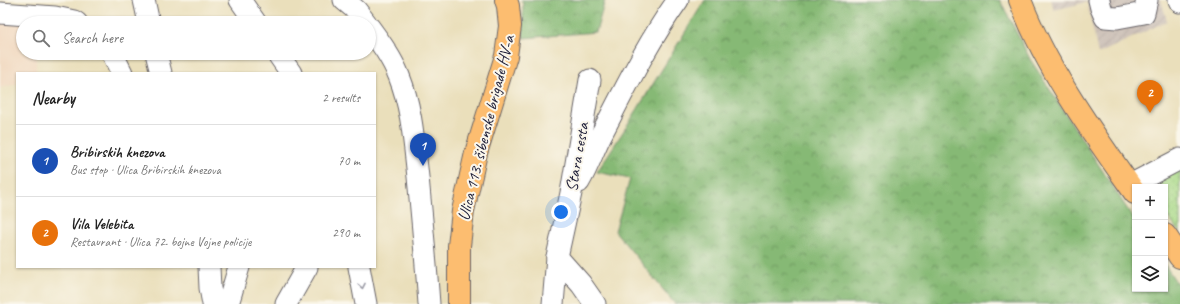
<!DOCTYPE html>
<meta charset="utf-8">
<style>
:root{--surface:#fff;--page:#f6f6f6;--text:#222;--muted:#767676;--line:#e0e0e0;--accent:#db2777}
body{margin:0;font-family:Caveat,sans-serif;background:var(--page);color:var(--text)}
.controls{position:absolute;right:12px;bottom:12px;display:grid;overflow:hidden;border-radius:0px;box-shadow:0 1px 3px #0004}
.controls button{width:36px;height:36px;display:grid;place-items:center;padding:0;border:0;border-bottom:1px solid var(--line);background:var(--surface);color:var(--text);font:20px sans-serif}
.you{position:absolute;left:561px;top:212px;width:14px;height:14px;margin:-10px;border:3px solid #fff;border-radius:50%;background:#1a73e8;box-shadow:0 0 0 6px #1a73e833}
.badge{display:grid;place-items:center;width:26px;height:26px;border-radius:50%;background:var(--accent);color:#fff;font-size:13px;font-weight:700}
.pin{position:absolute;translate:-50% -33px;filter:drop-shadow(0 1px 2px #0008)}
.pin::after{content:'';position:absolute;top:21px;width:14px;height:12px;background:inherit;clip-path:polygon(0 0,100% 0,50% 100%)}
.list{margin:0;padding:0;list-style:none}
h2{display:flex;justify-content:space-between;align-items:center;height:52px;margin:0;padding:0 16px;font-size:17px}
h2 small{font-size:13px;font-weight:400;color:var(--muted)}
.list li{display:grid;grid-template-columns:26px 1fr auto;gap:12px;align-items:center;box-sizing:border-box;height:72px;padding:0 16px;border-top:1px solid var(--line)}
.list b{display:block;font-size:15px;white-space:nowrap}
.list p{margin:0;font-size:13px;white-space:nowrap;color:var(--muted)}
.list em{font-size:13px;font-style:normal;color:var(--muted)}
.icon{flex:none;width:22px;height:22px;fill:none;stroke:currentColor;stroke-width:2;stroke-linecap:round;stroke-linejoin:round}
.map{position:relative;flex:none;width:1180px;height:304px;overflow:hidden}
.search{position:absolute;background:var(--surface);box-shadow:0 1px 3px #0004;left:16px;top:16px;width:360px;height:44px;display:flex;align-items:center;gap:10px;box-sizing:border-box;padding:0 14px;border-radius:22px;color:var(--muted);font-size:15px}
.panel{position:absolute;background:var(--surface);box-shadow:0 1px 3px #0004;left:16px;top:72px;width:360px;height:196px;border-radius:0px}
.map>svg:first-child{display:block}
.built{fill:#f0d6bc}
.industrial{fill:url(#industrial-furrows)}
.grass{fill:url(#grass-dots);stroke:#657e61}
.forest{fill:url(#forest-crowns);stroke:#546e58}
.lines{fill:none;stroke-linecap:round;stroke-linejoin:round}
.minor-casing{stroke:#686468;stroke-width:23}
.major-casing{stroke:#686468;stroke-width:24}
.minor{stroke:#fff;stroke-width:21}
.major{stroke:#fcbd6f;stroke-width:22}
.oneway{stroke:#9c9ca7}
.labels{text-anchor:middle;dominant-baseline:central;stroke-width:4;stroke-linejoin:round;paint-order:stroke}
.street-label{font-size:17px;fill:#22223b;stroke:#fbf7ec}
</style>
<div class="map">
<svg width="1180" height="304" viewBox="0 0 1180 304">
<defs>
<pattern id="industrial-furrows" width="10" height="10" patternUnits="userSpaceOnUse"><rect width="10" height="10" fill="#cec2b9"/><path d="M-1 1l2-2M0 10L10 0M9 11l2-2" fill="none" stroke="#b1a6a0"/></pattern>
<pattern id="grass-dots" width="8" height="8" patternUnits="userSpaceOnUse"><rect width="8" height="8" fill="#a8d987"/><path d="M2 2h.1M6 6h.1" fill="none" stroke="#90ba75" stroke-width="1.8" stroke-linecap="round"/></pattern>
<pattern id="forest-crowns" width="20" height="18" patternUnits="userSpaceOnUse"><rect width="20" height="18" fill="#86b974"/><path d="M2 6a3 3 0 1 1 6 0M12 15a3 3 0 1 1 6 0" fill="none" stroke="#6d9660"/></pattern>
</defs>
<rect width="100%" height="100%" fill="#fbf7ec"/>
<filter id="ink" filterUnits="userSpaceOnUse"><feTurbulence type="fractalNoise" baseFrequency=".025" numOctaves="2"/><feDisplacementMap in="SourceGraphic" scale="8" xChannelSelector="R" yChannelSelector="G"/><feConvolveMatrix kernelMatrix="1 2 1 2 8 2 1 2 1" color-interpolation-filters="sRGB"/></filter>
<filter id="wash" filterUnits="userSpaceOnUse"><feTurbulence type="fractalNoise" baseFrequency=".012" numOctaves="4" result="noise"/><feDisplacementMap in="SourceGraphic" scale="16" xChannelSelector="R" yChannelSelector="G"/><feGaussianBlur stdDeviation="0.9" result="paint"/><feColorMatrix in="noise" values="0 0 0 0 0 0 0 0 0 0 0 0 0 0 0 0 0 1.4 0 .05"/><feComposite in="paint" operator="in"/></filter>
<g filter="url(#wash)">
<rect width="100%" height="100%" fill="#eadfbb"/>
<!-- built -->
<polygon class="built" points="0,18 23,23 23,53 36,53 36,73 17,73 17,84 0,88"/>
<!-- industrial -->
<polygon class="industrial" points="1051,0 1161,0 1167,21 1098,54 1087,2 1054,10"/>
<!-- grass -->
<polygon class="grass" points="1180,169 1180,233 1165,213 1165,187 1152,187 1169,175"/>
<!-- forest -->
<g class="forest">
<polygon points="521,0 605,0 596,32 523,38 523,4"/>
<polygon points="705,0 1000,0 1030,59 1135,221 1135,289 1165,289 1165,265 1180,288 1180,304 675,304 615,231 630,179 597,172 632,118"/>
</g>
</g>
<g filter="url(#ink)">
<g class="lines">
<defs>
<g id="minor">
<polyline points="144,0 149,23"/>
<polyline points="240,0 256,23"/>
<polyline points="344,0 356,10 366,23"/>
<polyline points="1099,0 1101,8 1105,17 1117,18 1144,13 1147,0"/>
<polyline points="1179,0 1180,2"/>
<polyline points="0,13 55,17 74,21 77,23"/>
<path d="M369,27C380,42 392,58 399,76C412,108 414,143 418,177C422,219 426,262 429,304"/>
<polyline points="112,53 122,73"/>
<polyline points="156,53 161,73"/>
<polyline points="277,53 291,73"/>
<path d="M579,182C588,167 593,151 601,135C625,89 648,42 678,0"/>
<polyline points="1130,185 1180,159"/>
<polyline points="557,257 581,284 595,304"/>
<polyline points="209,267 210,288 213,304"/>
<polyline points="359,267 366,304"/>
<polyline points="228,304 239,267"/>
<polyline points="286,304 307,267"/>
<polyline points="553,304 557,257 571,193 590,80"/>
</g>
<g id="major">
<path d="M1020,0C1047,70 1092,132 1135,193"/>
<polyline points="1165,235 1180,257"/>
<polyline points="459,304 459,246 463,211 476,153 506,56 510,26 508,6 506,0"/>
</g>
</defs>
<!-- minor casing -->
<use href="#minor" class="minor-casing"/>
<!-- major casing -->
<use href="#major" class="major-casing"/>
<!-- minor -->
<use href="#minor" class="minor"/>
<!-- major -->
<use href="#major" class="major"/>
</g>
<!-- one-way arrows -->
<defs><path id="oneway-chevron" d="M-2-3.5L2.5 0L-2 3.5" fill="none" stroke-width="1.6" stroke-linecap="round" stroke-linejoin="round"/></defs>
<use class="oneway" href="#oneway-chevron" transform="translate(362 286) rotate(79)"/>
</g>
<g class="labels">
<!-- street labels -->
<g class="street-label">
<text transform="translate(486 128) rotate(-76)">Ulica 113. šibenske brigade HV-a</text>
<text transform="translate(577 157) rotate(-80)">Stara cesta</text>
</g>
</g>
</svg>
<div class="controls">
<button>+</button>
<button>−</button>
<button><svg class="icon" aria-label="layers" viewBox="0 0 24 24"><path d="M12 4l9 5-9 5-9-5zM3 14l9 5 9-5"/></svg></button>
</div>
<div class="you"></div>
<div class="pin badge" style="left:423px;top:166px;background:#1a4fb4">1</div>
<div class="pin badge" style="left:1150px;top:113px;background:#e8710a">2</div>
<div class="search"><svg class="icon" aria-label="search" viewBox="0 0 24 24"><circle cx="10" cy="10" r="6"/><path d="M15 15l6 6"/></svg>Search here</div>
<section class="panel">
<h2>Nearby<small>2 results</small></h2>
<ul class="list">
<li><span class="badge" style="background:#1a4fb4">1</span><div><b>Bribirskih knezova</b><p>Bus stop · Ulica Bribirskih knezova</p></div><em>70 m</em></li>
<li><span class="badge" style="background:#e8710a">2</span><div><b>Vila Velebita</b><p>Restaurant · Ulica 72. bojne Vojne policije</p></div><em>290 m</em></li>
</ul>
</section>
</div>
